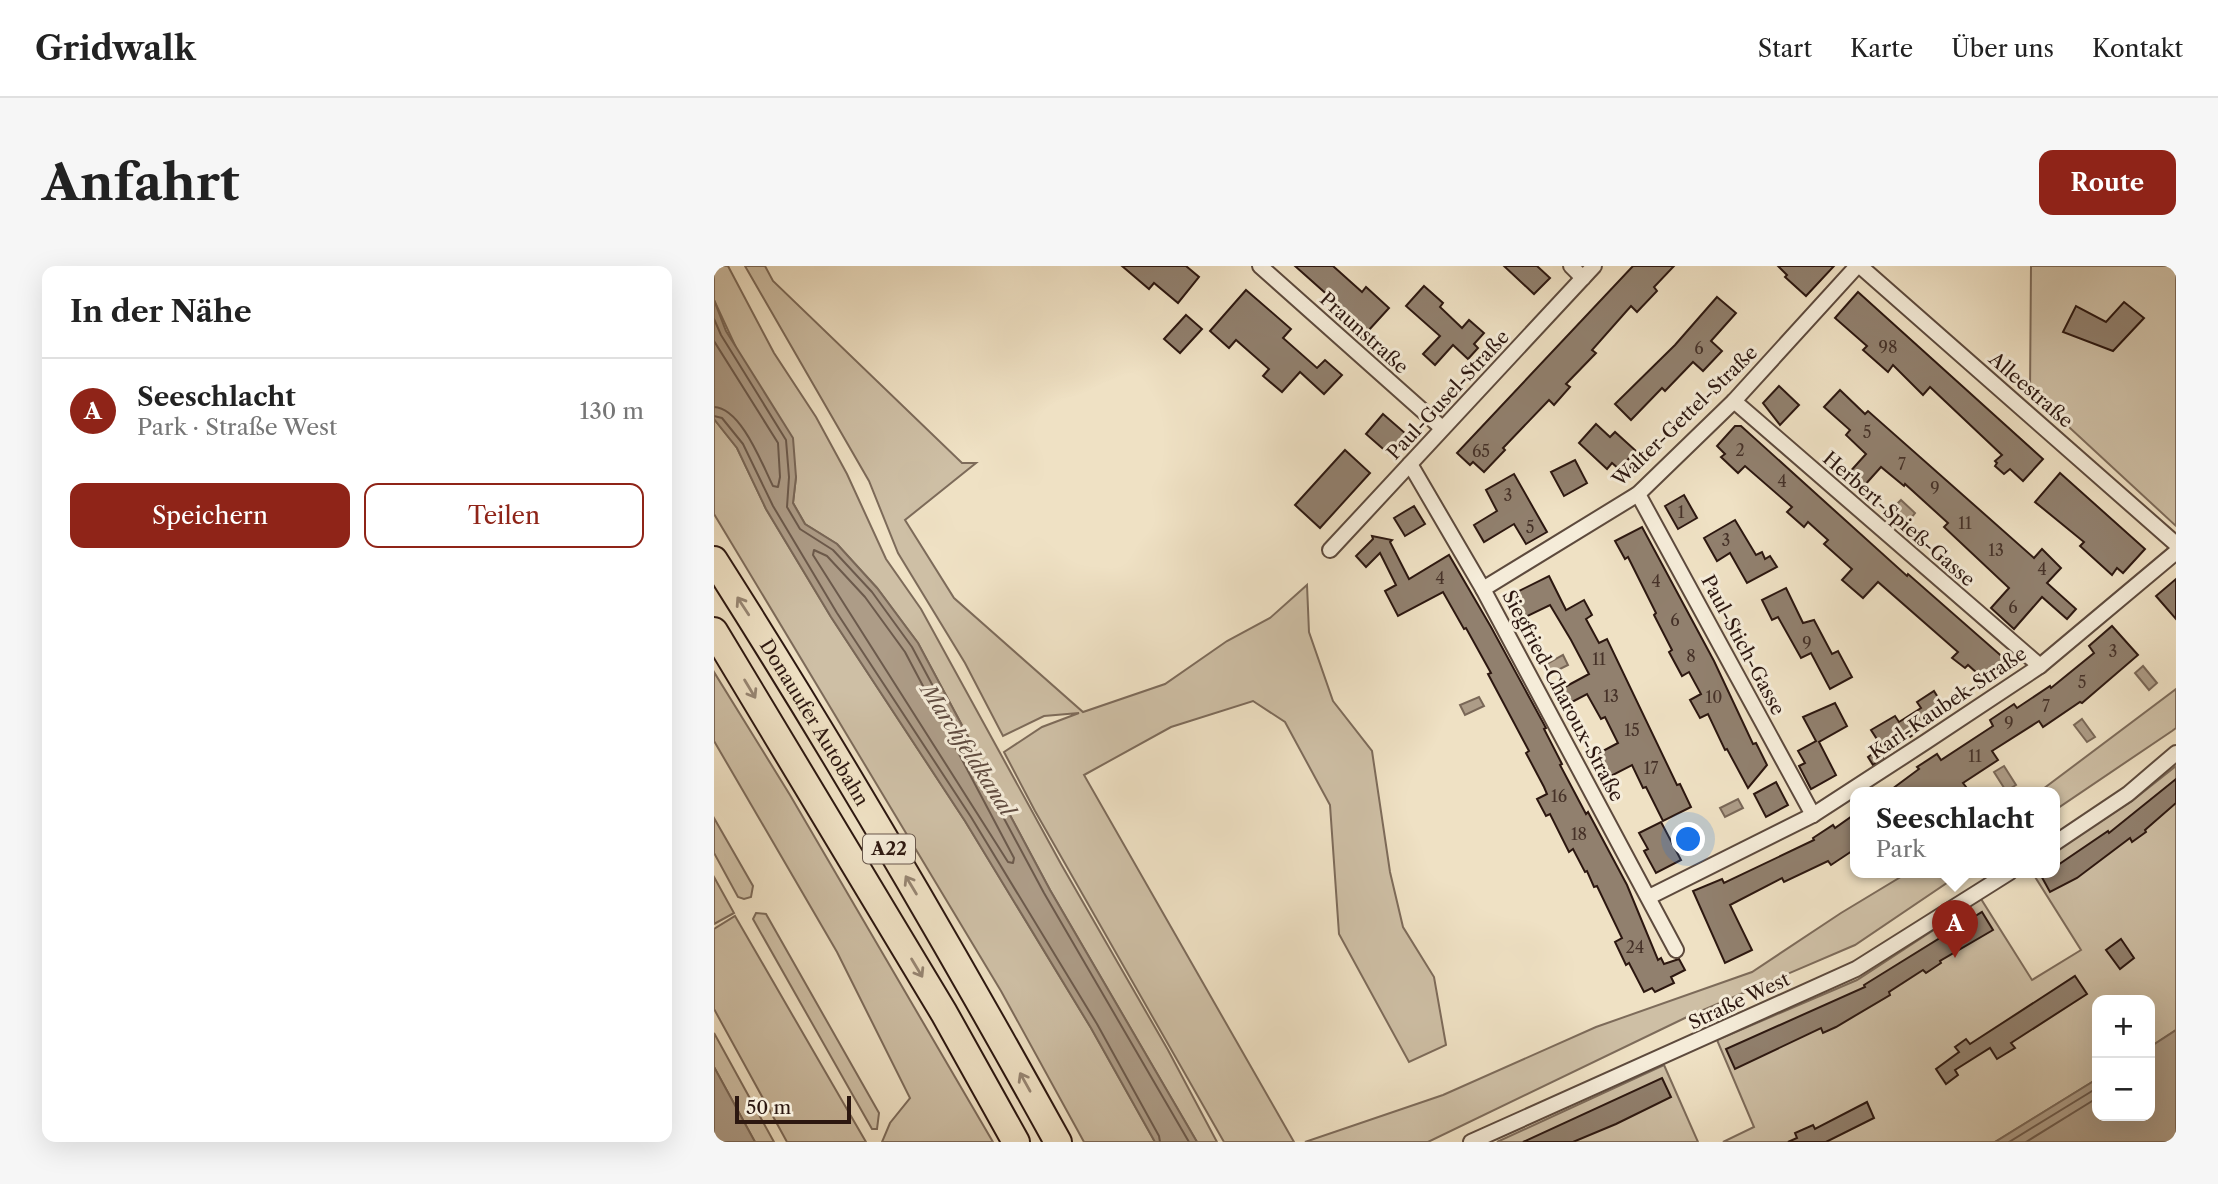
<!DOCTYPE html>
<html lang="de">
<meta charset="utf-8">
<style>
:root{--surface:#fff;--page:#f6f6f6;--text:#222;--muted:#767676;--line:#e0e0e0;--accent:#8f2418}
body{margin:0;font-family:"Libre Caslon Text",serif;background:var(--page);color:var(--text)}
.controls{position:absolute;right:21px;bottom:21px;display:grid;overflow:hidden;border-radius:14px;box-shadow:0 7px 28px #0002}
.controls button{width:63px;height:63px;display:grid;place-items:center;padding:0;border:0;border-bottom:2px solid var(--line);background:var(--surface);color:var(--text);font:35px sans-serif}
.scale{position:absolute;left:21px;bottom:18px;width:116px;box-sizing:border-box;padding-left:7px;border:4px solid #2c1710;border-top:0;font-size:19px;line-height:24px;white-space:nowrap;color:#2c1710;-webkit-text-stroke:5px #f5ecd9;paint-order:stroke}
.you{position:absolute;left:975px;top:574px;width:24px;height:24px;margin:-18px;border:5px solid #fff;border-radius:50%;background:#1a73e8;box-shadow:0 0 0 10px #1a73e833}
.badge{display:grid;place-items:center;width:46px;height:46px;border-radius:50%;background:var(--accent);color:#fff;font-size:23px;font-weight:700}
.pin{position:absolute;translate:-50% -58px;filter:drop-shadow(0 2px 4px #0008)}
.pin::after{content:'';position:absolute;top:37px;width:24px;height:21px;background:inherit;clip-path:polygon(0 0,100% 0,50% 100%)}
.popup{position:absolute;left:1136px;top:521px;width:210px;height:91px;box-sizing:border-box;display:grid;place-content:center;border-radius:14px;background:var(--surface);filter:drop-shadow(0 2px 5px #0005);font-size:23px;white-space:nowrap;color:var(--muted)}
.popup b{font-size:26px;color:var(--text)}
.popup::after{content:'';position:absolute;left:50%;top:100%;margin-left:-14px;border:14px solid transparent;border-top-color:var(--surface)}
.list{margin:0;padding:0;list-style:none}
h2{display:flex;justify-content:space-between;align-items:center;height:91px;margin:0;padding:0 28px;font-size:30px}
h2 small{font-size:23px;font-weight:400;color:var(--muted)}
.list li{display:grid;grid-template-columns:46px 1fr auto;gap:21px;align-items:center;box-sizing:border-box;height:105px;padding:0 28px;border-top:2px solid var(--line)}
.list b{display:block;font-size:26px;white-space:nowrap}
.list p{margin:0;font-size:23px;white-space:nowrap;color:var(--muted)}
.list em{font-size:23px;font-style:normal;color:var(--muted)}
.actions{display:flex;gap:14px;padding:21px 28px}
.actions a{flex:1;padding:16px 0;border:2px solid var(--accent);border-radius:14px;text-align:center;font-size:24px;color:var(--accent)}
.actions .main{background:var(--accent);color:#fff}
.map{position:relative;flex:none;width:1462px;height:876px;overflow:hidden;border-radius:14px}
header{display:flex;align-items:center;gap:42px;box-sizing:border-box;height:98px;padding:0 35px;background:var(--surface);border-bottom:2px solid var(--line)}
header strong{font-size:33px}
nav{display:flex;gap:38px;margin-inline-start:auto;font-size:24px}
.intro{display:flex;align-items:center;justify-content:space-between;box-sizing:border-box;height:168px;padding:0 42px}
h1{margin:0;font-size:49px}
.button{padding:18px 32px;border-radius:14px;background:var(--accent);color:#fff;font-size:24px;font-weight:700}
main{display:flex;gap:42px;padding:0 42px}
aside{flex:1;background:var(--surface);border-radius:14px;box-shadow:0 7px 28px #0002}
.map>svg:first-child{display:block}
.green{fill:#cebfa5;stroke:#7d6b5a;stroke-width:2}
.water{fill:#ad9c87;stroke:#796757;stroke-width:2}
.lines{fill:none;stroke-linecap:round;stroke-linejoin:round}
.shore{stroke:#6c5a4c;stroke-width:2}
.building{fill:#91806e;stroke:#2c1710;stroke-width:2}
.minor-casing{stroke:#5d4a3d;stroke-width:18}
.motorway-casing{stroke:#2c1710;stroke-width:30}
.minor{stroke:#f5ecd9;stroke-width:14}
.motorway{stroke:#efe1c4;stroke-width:26}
.oneway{stroke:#978673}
.labels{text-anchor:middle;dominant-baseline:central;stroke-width:6;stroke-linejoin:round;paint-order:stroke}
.number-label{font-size:16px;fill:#453128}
.shield{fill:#f5ecd9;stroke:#68574c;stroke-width:2}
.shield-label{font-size:18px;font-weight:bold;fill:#2c1710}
.street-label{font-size:19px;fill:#2c1710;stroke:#f5ecd9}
.water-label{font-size:21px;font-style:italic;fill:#604c40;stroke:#f5ecd9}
</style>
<header>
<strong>Gridwalk</strong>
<nav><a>Start</a><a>Karte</a><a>Über uns</a><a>Kontakt</a></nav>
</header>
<div class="intro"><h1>Anfahrt</h1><a class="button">Route</a></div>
<main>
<aside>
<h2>In der Nähe<small></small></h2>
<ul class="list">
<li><span class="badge">A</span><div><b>Seeschlacht</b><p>Park · Straße West</p></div><em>130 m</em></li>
</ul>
<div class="actions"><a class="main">Speichern</a><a>Teilen</a></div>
</aside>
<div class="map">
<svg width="1462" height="876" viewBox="0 0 1462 876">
<rect width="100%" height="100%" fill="#efe1c4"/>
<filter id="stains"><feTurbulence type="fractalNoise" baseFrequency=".00286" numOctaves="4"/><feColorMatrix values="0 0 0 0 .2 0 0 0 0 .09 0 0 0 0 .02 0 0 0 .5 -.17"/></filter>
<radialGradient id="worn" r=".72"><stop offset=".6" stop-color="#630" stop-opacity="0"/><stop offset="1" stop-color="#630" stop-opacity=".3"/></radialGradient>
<!-- green -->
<g class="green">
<polygon points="0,0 14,0 60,87 102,151 133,208 172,293 207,343 347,598 454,784 503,876 483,876 336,624 204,377 163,322 123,278 91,258 79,237 82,211 0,34"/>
<polygon points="31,0 51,0 59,15 248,197 262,197 191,254 240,332 369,446 451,418 513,375 556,352 593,319 595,366 619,435 658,485 676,606 689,661 720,711 732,779 695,796 625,668 616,539 571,456 539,435 457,461 370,509 580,876 510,876 321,545 290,486 328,461 365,447 330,450 289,470 251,397 184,287 155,215"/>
<polygon points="1317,0 1462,0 1462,260 1316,125"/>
<polygon points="0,153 23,182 52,243 117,351 251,555 377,762 441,876 370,876 287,725 0,248"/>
<polygon points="0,406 76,529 279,876 168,876 176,857 196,832 123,686 0,475"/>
<polygon points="1462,423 1462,462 1458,465 1341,544 1341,526 1325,526"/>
<polygon points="1462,500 1462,764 1436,781 1436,734 1383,734 1383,813 1281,876 1009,876 1040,861 1003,774 1143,714 1267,633 1318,714 1367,684 1318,606 1341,606 1341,585 1418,535"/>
<polygon points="0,552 39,620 37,631 30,633 24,631 0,587"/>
<polygon points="1195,606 1249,606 1141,679 973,751 714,876 591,876 729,829 882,761 1038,706 1127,647"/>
<polygon points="0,611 20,647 0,658"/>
<polygon points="42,647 52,648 165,847 163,863 158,863 39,653"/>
<polygon points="21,650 152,876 73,876 0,743 0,663"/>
<polygon points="0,767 60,876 41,876 0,801"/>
<polygon points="950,799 984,876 783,876"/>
</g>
<!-- water -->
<g class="water">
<polygon points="0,34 12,65 79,172 82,211 79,237 91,258 123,278 163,322 204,377 336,624 483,876 441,876 377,762 251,555 117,351 52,243 23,182 0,153"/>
<polygon points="1187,234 1201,247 1194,256 1179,242"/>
<polygon points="849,389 854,399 838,407 833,398"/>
<polygon points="1429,400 1443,417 1435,424 1421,407"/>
<polygon points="765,431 770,440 751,449 746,439"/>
<polygon points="1368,453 1381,471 1373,476 1360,459"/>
<polygon points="1290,500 1302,519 1292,525 1280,506"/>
<polygon points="1024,533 1029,542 1011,551 1006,542"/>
<polygon points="1462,764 1462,876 1281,876 1383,813 1383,850 1436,850 1436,781"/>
<polygon points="0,801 41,876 0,876"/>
</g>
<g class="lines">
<!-- shore -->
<g class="shore">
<polyline points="0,53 7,69 72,174 75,211 73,241 86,263 119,284 158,326 198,381 330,627 475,876"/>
<path d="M0,75L64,177L66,211L64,221L59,220C48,198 27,142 0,141"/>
<polyline points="0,150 8,152 29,178 59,240 123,347 257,551 383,758 445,870 446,876"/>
<polygon points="100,284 113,290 151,331 191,386 300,592 299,597 294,596 99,289"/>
<polyline points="1295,876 1383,822"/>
<polyline points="1312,876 1383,832"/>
</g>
</g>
<!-- building -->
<g class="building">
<polygon points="408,0 472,0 485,11 464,37 440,17 435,23"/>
<polygon points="581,0 619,0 648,26 652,21 675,42 654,65"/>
<polygon points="790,0 823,0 836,12 820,28"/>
<polygon points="919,0 960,0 940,21 943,25 923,46 917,40 878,84 882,87 852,118 856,121 840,139 835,134 789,182 791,184 770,206 759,196 756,199 743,187"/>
<polygon points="1064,0 1120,0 1092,30 1071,11 1073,9"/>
<polygon points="710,20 729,37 726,41 748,62 755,54 770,67 760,78 764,82 754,93 739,79 721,99 709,88 726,70 692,40"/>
<polygon points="532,24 577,63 569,72 603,102 611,94 628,109 610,128 586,106 568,126 549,110 555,103 522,74 515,82 496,65"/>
<polygon points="1144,26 1329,193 1309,215 1296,203 1290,208 1281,200 1283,197 1281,195 1288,189 1216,121 1209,129 1179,99 1174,106 1149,84 1153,80 1121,52"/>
<polygon points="1003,31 1022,47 997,75 1008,85 989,105 979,96 951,125 948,122 917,154 901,138 961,79"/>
<polygon points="1410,36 1430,52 1399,85 1349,66 1362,40 1392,56"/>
<polygon points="472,49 488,63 466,87 450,73"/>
<polygon points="1065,120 1085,139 1066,159 1049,137"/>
<polygon points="1126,124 1151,148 1154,145 1320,292 1328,283 1347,302 1333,317 1362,343 1353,353 1328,331 1300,363 1277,342 1295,322 1230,261 1234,257 1191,218 1190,220 1167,201 1149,221 1134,208 1152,188 1132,169 1136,164 1110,141"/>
<polygon points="669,148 692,168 675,188 652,168"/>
<polygon points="882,158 896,171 901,166 922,185 905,203 898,197 893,203 865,177"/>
<polygon points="1021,160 1027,160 1193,310 1194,308 1292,394 1273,416 1254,399 1251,402 1238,392 1244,386 1164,316 1149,332 1128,314 1138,303 1110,278 1114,274 1094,256 1090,261 1073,246 1078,241 1031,200 1024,207 1007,191 1011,188 1003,180"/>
<polygon points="631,184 656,207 606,262 581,239"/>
<polygon points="861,194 873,217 850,230 837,206"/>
<polygon points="1346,207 1431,283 1409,307 1403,302 1398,309 1366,280 1370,276 1321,236"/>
<polygon points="800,208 833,266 812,278 800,258 770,276 760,259 783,245 772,224"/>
<polygon points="970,229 983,252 964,263 951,240"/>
<polygon points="700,240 711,258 691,270 680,252"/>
<polygon points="1021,254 1042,289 1048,286 1051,293 1056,290 1063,301 1033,317 1016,287 1003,295 990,272"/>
<polygon points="928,261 1000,395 1039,478 1042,477 1053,499 1034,522 1013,483 1011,484 994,448 986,452 976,434 987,428 975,406 968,410 955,386 958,384 940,349 942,347 914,291 911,293 901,275"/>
<polygon points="658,270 678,274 676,276 695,313 735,289 777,361 832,462 830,463 848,498 846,499 872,548 874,546 913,619 944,694 947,692 950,698 965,693 971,704 957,711 960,717 941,726 938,722 930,726 915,697 912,699 901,676 908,672 883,620 880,621 873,605 871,606 859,583 855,586 836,548 832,550 823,533 833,528 830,521 812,487 815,485 774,408 777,407 752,362 750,363 729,326 684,350 671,325 682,319 666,287 652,301 642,290 659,273"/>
<polygon points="835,310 852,344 870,334 878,349 872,353 885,377 893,373 963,519 966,518 977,541 949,555 932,521 929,522 918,499 895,511 886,495 887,486 904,477 891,451 887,453 873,428 856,437 849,422 875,408 857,374 836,339 807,353 795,330"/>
<polygon points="1462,313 1462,353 1442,330"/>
<polygon points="1072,322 1089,357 1100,354 1118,388 1124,385 1138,411 1116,423 1097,387 1087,392 1064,351 1058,354 1048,334"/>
<polygon points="1398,360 1424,389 1368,437 1366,436 1329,461 1325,455 1278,485 1284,494 1249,517 1256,526 1174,526 1205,503 1203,501 1223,488 1227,494 1279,460 1276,454 1300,438 1303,442 1336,420 1337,422 1380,387 1375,380"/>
<polygon points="1220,425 1233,446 1172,487 1157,464 1181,450 1185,456 1207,442 1203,436"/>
<polygon points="1121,437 1133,460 1105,476 1122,509 1097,523 1085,500 1091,497 1084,485 1102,475 1089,451"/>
<polygon points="1164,484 1169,492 1159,499 1154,491"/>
<polygon points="1462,513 1462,537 1431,564 1432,566 1418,576 1416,572 1363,612 1336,626 1325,606 1341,606 1341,601 1394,565 1395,567"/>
<polygon points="1062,516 1074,539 1052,551 1040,528"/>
<polygon points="1141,548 1141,583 1117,599 1114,595 1070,616 1068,612 1016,639 1038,684 1011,697 979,625 1008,613 1010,617 1100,574 1099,572 1119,559 1121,562"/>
<polygon points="947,556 967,594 942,607 930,585 934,583 925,567"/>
<polygon points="1268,646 1279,664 1226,695 1227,697 1212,707 1209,704 1175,726 1176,729 1122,761 1109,767 1107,762 1021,803 1012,783 1151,721 1150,719"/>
<polygon points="1407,673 1420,692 1406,703 1392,684"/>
<polygon points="1361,710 1373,728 1297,777 1301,782 1283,793 1276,782 1241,804 1244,809 1232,818 1222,803 1245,786 1241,781 1252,773 1256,778"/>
<polygon points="948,812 957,831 902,858 859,876 809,876"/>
<polygon points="1153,836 1160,852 1112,876 1074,876 1083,872 1081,867 1099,859 1101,863"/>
</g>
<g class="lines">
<defs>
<g id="minor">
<polyline points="546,0 728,162"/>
<polyline points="857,0 869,12"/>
<polyline points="1146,0 1462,278"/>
<polyline points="1020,135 1326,400"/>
<polyline points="696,198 769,323 962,684"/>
<polyline points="924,228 1099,549"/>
<polyline points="616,284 880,0"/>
<polyline points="769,323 924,228 1020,135 1143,0"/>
<polyline points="1341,577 1414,528 1462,487"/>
<polyline points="935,631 1099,549 1210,477 1326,400 1462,286"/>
<polyline points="757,876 1142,703 1296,606"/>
</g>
<g id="motorway">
<path id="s1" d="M0,294C121,484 235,679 344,876"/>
<polyline points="0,365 230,747 302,876"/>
</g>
</defs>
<!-- minor casing -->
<use href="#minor" class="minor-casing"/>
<!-- motorway casing -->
<use href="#motorway" class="motorway-casing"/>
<!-- minor -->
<use href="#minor" class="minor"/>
<!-- motorway -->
<use href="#motorway" class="motorway"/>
</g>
<!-- one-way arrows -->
<defs><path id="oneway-shaft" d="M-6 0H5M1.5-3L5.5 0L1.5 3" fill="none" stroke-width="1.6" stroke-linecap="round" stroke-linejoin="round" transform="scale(1.75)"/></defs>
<g class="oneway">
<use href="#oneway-shaft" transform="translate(29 340) rotate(-123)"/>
<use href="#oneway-shaft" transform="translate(36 423) rotate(59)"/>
<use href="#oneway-shaft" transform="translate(197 619) rotate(-121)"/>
<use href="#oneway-shaft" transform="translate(203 702) rotate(59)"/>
<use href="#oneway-shaft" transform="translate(311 816) rotate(-119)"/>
</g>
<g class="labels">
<!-- number labels -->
<g class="number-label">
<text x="1174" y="81">98</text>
<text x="985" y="82">6</text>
<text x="1153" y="166">5</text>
<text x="1026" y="184">2</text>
<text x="767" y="185">65</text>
<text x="1188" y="198">7</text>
<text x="1068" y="215">4</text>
<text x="1221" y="222">9</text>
<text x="794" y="229">3</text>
<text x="967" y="246">1</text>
<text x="1251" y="257">11</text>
<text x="816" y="261">5</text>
<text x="1012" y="274">3</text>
<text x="1282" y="284">13</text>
<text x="1328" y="303">4</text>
<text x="726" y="312">4</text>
<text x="942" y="315">4</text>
<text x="1299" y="341">6</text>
<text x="961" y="354">6</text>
<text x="1093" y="377">9</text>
<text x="1399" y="385">3</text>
<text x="977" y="390">8</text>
<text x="885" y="393">11</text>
<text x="1368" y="416">5</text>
<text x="897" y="430">13</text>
<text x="1000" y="431">10</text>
<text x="1332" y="440">7</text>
<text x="1295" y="457">9</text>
<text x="918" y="464">15</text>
<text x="1261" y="490">11</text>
<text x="937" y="502">17</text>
<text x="845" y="530">16</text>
<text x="865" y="568">18</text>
<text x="921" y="681">24</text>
</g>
<!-- shield labels -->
<rect class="shield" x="149" y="568.5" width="52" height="29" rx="5"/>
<g class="shield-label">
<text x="175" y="583">A22</text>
</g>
<!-- street labels -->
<g class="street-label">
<text transform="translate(650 67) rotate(42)">Praunstraße</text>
<text transform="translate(1317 124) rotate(41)">Alleestraße</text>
<text transform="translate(734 129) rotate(-47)">Paul-Gusel-Straße</text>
<text transform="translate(971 150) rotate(-44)">Walter-Gettel-Straße</text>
<text transform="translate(1185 253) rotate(41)">Herbert-Spieß-Gasse</text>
<text transform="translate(1029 379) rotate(62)">Paul-Stich-Gasse</text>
<text transform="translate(849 430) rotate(62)">Siegfried-Charoux-Straße</text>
<text transform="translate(1234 437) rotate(-34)">Karl-Kaubek-Straße</text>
<text stroke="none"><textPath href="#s1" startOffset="191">Donauufer Autobahn</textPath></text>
<text transform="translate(1025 735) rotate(-25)">Straße West</text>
</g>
<!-- water labels -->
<g class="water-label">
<text transform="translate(254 484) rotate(57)">Marchfeldkanal</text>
</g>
</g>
<rect width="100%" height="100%" filter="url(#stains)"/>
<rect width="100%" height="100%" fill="url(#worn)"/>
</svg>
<div class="controls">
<button>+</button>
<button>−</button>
</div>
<div class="scale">50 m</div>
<div class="you"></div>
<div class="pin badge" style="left:1241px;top:692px">A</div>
<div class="popup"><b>Seeschlacht</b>Park</div>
</div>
</main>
